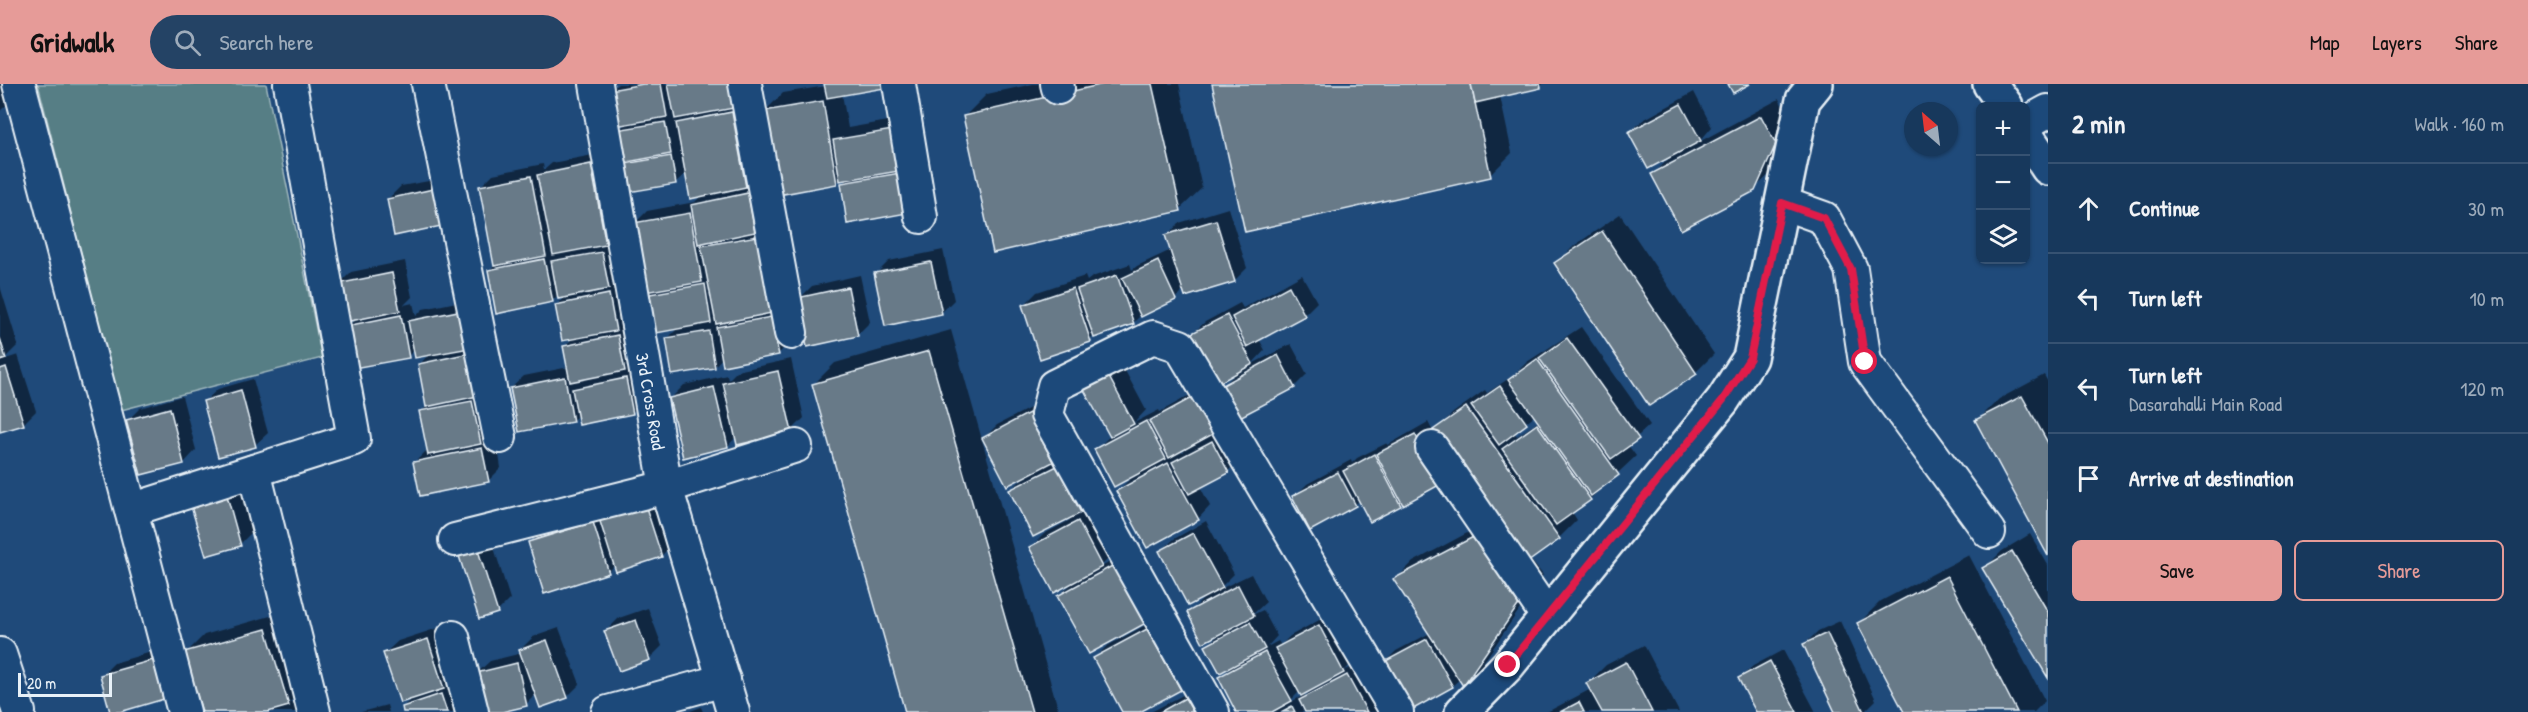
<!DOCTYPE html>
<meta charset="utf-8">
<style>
:root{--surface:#17385c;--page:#244365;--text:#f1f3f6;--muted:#9eacbb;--line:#365272;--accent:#e69b98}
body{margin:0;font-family:"Patrick Hand",sans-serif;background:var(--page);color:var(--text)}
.controls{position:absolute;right:18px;top:18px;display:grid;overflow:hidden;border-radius:9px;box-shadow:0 2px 4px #0004}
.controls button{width:54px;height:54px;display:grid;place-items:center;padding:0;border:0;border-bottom:2px solid var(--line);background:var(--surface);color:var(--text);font:30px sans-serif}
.compass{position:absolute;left:1904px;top:18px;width:54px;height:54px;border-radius:50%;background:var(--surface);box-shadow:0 2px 4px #0004;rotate:332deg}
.scale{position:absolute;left:18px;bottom:15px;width:94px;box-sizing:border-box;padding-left:6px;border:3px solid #e8f1f8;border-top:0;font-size:16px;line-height:21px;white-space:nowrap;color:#e8f1f8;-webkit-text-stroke:4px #1f4a7a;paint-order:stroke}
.stop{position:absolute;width:18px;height:18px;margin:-14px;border:4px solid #e11d48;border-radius:50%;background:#fff}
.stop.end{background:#e11d48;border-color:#fff;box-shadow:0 2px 6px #0008}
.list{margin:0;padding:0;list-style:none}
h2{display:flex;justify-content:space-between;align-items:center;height:78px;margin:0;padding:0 24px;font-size:26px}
h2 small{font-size:20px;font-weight:400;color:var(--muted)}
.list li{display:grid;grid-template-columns:39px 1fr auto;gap:18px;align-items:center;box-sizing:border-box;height:90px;padding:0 24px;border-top:2px solid var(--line)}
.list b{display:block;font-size:22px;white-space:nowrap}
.list p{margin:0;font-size:20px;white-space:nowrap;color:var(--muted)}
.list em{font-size:20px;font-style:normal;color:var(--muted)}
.actions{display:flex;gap:12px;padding:18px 24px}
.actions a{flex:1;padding:14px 0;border:2px solid var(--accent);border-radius:9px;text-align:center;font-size:21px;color:var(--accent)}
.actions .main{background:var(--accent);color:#111}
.icon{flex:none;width:33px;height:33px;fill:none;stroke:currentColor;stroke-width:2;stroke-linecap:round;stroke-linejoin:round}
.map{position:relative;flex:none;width:2048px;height:628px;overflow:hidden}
header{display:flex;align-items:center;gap:36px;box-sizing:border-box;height:84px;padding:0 30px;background:var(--accent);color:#111}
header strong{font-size:28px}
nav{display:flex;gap:33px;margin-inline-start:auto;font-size:21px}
.search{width:420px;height:54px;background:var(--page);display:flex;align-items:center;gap:15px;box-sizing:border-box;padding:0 21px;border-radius:33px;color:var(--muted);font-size:22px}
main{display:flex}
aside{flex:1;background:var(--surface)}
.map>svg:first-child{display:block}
.green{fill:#577e85;stroke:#a0b8be;stroke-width:1.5}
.shadow{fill:#0007;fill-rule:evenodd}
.building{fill:#687a88;stroke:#e8f1f8;stroke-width:1.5}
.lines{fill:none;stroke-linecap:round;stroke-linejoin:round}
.street-casing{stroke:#e8f1f8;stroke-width:36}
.secondary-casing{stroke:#e8f1f8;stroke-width:38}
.street{stroke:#1f4a7a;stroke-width:32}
.secondary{stroke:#1f4a7a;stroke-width:33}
.route{stroke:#e11d48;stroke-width:8}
.labels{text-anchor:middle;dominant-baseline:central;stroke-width:4.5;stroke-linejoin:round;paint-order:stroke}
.street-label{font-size:18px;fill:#e8f1f8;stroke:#1f4a7a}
</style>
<header>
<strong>Gridwalk</strong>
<div class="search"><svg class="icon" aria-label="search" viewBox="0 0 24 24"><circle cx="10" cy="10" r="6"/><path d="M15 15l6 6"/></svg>Search here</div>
<nav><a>Map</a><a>Layers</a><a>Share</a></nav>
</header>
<main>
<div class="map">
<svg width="2048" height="628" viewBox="0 0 2048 628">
<rect width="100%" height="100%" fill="#1f4a7a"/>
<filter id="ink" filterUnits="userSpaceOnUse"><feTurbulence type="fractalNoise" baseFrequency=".0167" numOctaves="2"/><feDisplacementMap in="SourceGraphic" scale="12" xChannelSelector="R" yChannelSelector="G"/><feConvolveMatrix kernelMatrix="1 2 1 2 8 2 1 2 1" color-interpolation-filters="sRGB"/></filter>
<g filter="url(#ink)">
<!-- green -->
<polygon class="green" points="38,0 266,0 322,274 121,326"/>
<!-- shadow -->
<g class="shadow">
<polygon points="0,0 10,0 14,14 0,27"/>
<polygon points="618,0 744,0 758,89 747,100 760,98 791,257 778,270 723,273 715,282 667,255 678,244 646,211 652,205 634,140 647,127 695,118 703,110 687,88 676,98 625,81 630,76 618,47 626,39 611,6"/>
<polygon points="826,0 842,10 848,44 904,34 919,115 842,100 848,94 841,94 837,99 765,27 783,9 826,2"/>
<polygon points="1033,0 1179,0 1202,104 1180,125 965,32 987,10"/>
<polygon points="1214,0 1543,0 1540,3 1500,12 1512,69 1490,91"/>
<polygon points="1694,8 1712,43 1699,58 1779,15 1793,41 1773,87 1754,105 1653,91 1671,72 1630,48 1643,36"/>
<polygon points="603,69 621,191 611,200 621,198 628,233 619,241 631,239 637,273 626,284 638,282 645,316 632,329 578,331 572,337 511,304 524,292 569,283 565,262 573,254 557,221 566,212 559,210 552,217 490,186 495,180 481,102 493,90 543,80 544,86 552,79"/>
<polygon points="451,93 445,140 388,115 401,102"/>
<polygon points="1228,124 1247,184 1234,197 1184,206 1175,215 1141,231 1133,239 1094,252 1090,256 1024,221 1037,208 1085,192 1087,197 1092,193 1130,180 1132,186 1137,182 1171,166 1167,152 1179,139"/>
<polygon points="1620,130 1714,270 1696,288 1556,180 1574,162"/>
<polygon points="943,166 954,216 941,229 876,190 889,177"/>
<polygon points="405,177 412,213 404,221 413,219 416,232 423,225 476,214 501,384 488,397 415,378 428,365 421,328 428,321 420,280 429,270 415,265 408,272 348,243 356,234 339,200 351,188"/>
<polygon points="860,191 870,238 857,251 799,215 812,202"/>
<polygon points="1302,191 1317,218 1304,231 1259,255 1265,266 1252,280 1291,260 1307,290 1294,303 1223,302 1236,289 1192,250 1205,238 1240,219 1243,224"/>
<polygon points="0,202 18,261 3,276 18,271 36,327 23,340 0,347"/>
<path d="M1581,243L1650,341L1628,361L1636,372L1590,415L1572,428L1577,436L1559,454L1530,475L1543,491L1481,582L1463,600L1460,595L1452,602L1384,579L1396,567L1430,549L1395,496L1413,478L1497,433L1435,347L1453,329L1485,306L1487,309L1514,291L1527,278ZM1535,331L1539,337L1517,352L1514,348Z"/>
<polygon points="951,246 1059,628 906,628 813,301 835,279"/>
<polygon points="791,275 804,334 791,347 736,353 728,362 671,314 684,301 727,291 728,296 737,287"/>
<path d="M1121,279L1146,326L1134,339L1159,326L1160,328L1206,302L1225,336L1209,352L1225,345L1240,375L1228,387L1200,402L1210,422L1198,435L1118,407L1133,392L1096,365L1110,352L1085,304ZM1189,362L1182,369L1181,366Z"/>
<polygon points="2044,291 2048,298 2048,469 1977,337 1999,315"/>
<polygon points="253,295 268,349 255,361 205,317 218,305"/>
<polygon points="182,312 196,366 184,379 128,336 140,324"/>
<polygon points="1042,318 1065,364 1050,379 1070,370 1093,415 1076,432 1091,425 1114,469 1099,484 1128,469 1158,525 1059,512 1074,497 1031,463 1044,450 1070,436 1011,406 1026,391 984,354 997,341"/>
<polygon points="1428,338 1453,386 1400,421 1360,416 1355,421 1294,413 1307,400 1351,376 1352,379 1357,374 1387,359 1388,361"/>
<polygon points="238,396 253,447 240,460 191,419"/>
<polygon points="656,402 674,459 661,472 615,481 608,488 530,459 543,446"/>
<path d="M1206,437L1234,490L1218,506L1251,490L1266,518L1252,531L1263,526L1277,552L1267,563L1278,557L1281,561L1290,552L1332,529L1356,575L1344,587L1360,579L1386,628H1238L1220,594L1231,583L1207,562L1220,549L1189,529L1205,513L1161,467L1174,455ZM1313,605L1305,612L1304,609ZM1300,607L1302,612L1289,619V618Z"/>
<polygon points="2030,450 2048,481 2048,591 1984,485 2002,467"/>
<polygon points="491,454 510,515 497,528 461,472 473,460"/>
<polygon points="1969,471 2045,617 2034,628 1905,628 1859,539 1881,517"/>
<polygon points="648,524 662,562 649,575 606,547 619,534"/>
<polygon points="284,528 306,603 289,619 305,614 309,628 203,628 186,569 204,551"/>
<polygon points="1160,533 1192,592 1180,605 1136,628 1123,628 1094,575 1107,562"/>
<polygon points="1840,537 1876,616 1864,628 1836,628 1805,560 1818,547"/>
<polygon points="441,543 456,591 446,601 454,598 463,628 405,628 403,623 413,613 385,569 398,557"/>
<polygon points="559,544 580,600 567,613 536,610 526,620 495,628 477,589 490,577 522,569 520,566 533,553"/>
<polygon points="1644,561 1679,628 1547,628 1591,605 1588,599 1606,581"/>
<polygon points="165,564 176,601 163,614 112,628 101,592 114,579"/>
<polygon points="1783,566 1816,628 1758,628 1740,594 1753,582"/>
<polygon points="1198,603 1212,628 1151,628"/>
<polygon points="387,621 389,628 361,628"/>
<polygon points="701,623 703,628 688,628"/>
</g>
<!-- building -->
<g class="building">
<polygon points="643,0 661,0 667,33 616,42 610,6"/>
<polygon points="668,0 729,0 734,24 675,35"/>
<polygon points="824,0 884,0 885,4 827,14"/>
<polygon points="1104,0 1152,0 1181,127 993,169 963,32"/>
<polygon points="1212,0 1471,0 1491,93 1245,148"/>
<polygon points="1471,0 1540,0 1541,4 1475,19"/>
<polygon points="1728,0 1750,0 1733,9"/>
<polygon points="823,17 837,100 778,111 764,27"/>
<polygon points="1681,20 1701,57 1648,85 1628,48"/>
<polygon points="732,28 746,103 690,115 676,39"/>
<polygon points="1761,32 1776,60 1755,107 1681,146 1651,90"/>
<polygon points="665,38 671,70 622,79 616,46"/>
<polygon points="892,46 899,87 840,97 833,56"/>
<polygon points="671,72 676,100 629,108 624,80"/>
<polygon points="591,80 606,161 553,171 537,91"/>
<polygon points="900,89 907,129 847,140 841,99"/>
<polygon points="531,92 546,172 494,182 479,102"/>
<polygon points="438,104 446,141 394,152 387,115"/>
<polygon points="748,109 755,148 698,160 691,121"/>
<polygon points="690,129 702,198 645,208 633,139"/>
<polygon points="1216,136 1235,198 1185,213 1165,151"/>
<polygon points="1602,147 1697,290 1649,322 1554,179"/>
<polygon points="757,152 772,229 716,240 701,162"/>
<polygon points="602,168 609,205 558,215 551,177"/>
<polygon points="544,175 553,218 496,230 488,186"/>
<polygon points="1158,177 1176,216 1141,233 1122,194"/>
<polygon points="931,178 942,230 885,242 874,189"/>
<polygon points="392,189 400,227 345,238 337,200"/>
<polygon points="1117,191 1134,240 1094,254 1077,205"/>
<polygon points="705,200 711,239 651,250 644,211"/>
<polygon points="1289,202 1305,232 1247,263 1232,233"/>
<polygon points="848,203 858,252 807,263 797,214"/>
<polygon points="1073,204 1091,258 1040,275 1022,221"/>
<polygon points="609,210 616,247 562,257 555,221"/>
<polygon points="463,226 470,264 415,274 408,237"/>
<polygon points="401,231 409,274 354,284 346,242"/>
<polygon points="1227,231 1253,280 1217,300 1190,250"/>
<polygon points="771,233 779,271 723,282 716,243"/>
<polygon points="709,247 715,284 672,291 666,254"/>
<polygon points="618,251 625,287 570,298 563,262"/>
<polygon points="0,254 6,275 0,277"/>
<polygon points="1567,254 1639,355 1611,375 1539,274"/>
<polygon points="929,267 1032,628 905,628 812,300"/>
<polygon points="470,269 478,312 426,323 418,280"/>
<polygon points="1278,271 1295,304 1238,334 1221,302"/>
<polygon points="1537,275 1619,391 1591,412 1508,296"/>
<polygon points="6,283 24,341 0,348 0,285"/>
<polygon points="778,287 792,348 737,361 723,299"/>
<polygon points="1108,291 1134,340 1110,353 1083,304"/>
<polygon points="565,293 573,338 519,348 510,304"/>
<polygon points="626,294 633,330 579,341 572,305"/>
<polygon points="1500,302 1527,340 1499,361 1471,322"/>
<polygon points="714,303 728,363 683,374 669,314"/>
<polygon points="241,306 256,363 218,373 203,317"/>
<polygon points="2022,312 2048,359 2048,472 1975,336"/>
<polygon points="1193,313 1213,350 1169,374 1149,337"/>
<polygon points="472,317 481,360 428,371 419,327"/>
<polygon points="1466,323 1560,455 1528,478 1433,346"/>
<polygon points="170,324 184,380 141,391 126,336"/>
<polygon points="1029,329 1053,378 1007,402 982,354"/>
<polygon points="1146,337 1166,375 1114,403 1094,365"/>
<polygon points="1537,340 1591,416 1556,441 1502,365"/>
<polygon points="1415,350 1441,400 1403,421 1376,370"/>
<polygon points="1212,357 1229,389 1189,410 1172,378"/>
<polygon points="482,364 489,398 420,412 413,378"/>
<polygon points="1374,370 1401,422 1370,438 1343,387"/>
<polygon points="1168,379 1199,436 1147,464 1116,407"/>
<polygon points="1057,382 1081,429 1033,453 1009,406"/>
<polygon points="1338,388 1356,422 1310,447 1292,412"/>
<polygon points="226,408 241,462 206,472 190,419"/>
<polygon points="643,414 662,473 616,488 597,428"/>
<polygon points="1078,437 1102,483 1054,509 1029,463"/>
<polygon points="593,438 609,489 544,510 528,458"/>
<polygon points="1193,449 1223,504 1188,522 1159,467"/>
<polygon points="1479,450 1526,510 1463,602 1393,495"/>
<polygon points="478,466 498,529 479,535 459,472"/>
<polygon points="2012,467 2048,528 2048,594 1982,484"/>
<polygon points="1114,481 1146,539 1089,570 1057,512"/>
<polygon points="1947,492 2017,628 1904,628 1857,539"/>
<polygon points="1238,501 1254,532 1203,559 1187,528"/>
<polygon points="636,536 650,576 619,587 604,547"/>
<polygon points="1250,538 1265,565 1220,589 1205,562"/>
<polygon points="1319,541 1344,589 1301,612 1275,564"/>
<polygon points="266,545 289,622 268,628 202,628 184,568"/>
<polygon points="1147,545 1181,606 1140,628 1122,628 1093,574"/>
<polygon points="1827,549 1864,628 1835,628 1803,560"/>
<polygon points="428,555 444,605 400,619 383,569"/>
<polygon points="1427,555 1453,603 1408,628 1382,579"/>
<polygon points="547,556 568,614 540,624 519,566"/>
<polygon points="1265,568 1292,617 1272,628 1236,628 1218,593"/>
<polygon points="153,576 164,615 120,628 110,628 100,591"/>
<polygon points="1770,577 1797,628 1756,628 1738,594"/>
<polygon points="1626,578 1652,628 1602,628 1586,599"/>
<polygon points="517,579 527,622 502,628 485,628 476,589"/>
<polygon points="1347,591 1367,628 1305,628 1299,616"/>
<polygon points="441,610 447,628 403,628 402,623"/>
<polygon points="1185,614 1193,628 1160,628"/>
<polygon points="1579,618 1584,628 1560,628"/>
<polygon points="1292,622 1295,628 1281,628"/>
</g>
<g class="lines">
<defs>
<g id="street">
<polyline points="19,0 184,628"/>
<polyline points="428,0 500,353"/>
<path id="s1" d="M596,0L666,403L733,628"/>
<polyline points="745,0 791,249"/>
<polyline points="899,0 921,133"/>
<polyline points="1057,0 1058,4"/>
<polyline points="2026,39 2048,27"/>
<polyline points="1782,119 1824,134 1851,185 1865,278 1989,448"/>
<polyline points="1432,364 1547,532"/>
<polyline points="254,387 314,628"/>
<polyline points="131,426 354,355 290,0"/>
<polyline points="455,456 666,403 796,362"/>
<polyline points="453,553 472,628"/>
<polyline points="0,570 19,628"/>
<polyline points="608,628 724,596"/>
<polyline points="1213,628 1047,331 1054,302 1153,253 1180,262 1397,628"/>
</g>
<g id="secondary">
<polyline points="1990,0 2006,22"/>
<polyline points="2026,51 2048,84"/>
<polyline points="1462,628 1508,581 1723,316 1750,274 1803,16 1816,0"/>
</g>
</defs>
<!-- street casing -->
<use href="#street" class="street-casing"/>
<!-- secondary casing -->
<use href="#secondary" class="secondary-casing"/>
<!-- street -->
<use href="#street" class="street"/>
<!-- secondary -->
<use href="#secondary" class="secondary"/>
</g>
</g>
<g class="lines" filter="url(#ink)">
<!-- route -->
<polyline class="route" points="1508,581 1723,316 1750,274 1782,119 1824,134 1851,185 1865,278"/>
</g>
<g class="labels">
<!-- street labels -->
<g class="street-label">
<text stroke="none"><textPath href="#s1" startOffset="322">3rd Cross Road</textPath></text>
</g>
</g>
</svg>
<div class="controls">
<button>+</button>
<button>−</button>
<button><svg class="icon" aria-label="layers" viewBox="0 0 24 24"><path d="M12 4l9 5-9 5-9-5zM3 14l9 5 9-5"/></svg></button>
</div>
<svg class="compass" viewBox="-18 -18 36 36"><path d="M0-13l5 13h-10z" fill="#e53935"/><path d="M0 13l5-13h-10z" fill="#9eacbb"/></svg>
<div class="scale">20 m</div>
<div class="stop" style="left:1865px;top:278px"></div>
<div class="stop end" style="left:1508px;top:581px"></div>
</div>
<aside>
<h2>2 min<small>Walk · 160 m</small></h2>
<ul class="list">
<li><svg class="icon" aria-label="ahead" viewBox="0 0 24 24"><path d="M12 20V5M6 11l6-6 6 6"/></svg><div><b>Continue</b></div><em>30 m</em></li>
<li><svg class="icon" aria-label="left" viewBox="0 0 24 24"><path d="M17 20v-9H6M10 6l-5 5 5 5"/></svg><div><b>Turn left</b></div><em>10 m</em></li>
<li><svg class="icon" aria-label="left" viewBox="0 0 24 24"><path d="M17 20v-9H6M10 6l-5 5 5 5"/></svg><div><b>Turn left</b><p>Dasarahalli Main Road</p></div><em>120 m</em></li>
<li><svg class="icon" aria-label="arrive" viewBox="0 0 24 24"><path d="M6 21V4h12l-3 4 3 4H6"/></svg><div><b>Arrive at destination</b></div></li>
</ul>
<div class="actions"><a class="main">Save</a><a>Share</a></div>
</aside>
</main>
